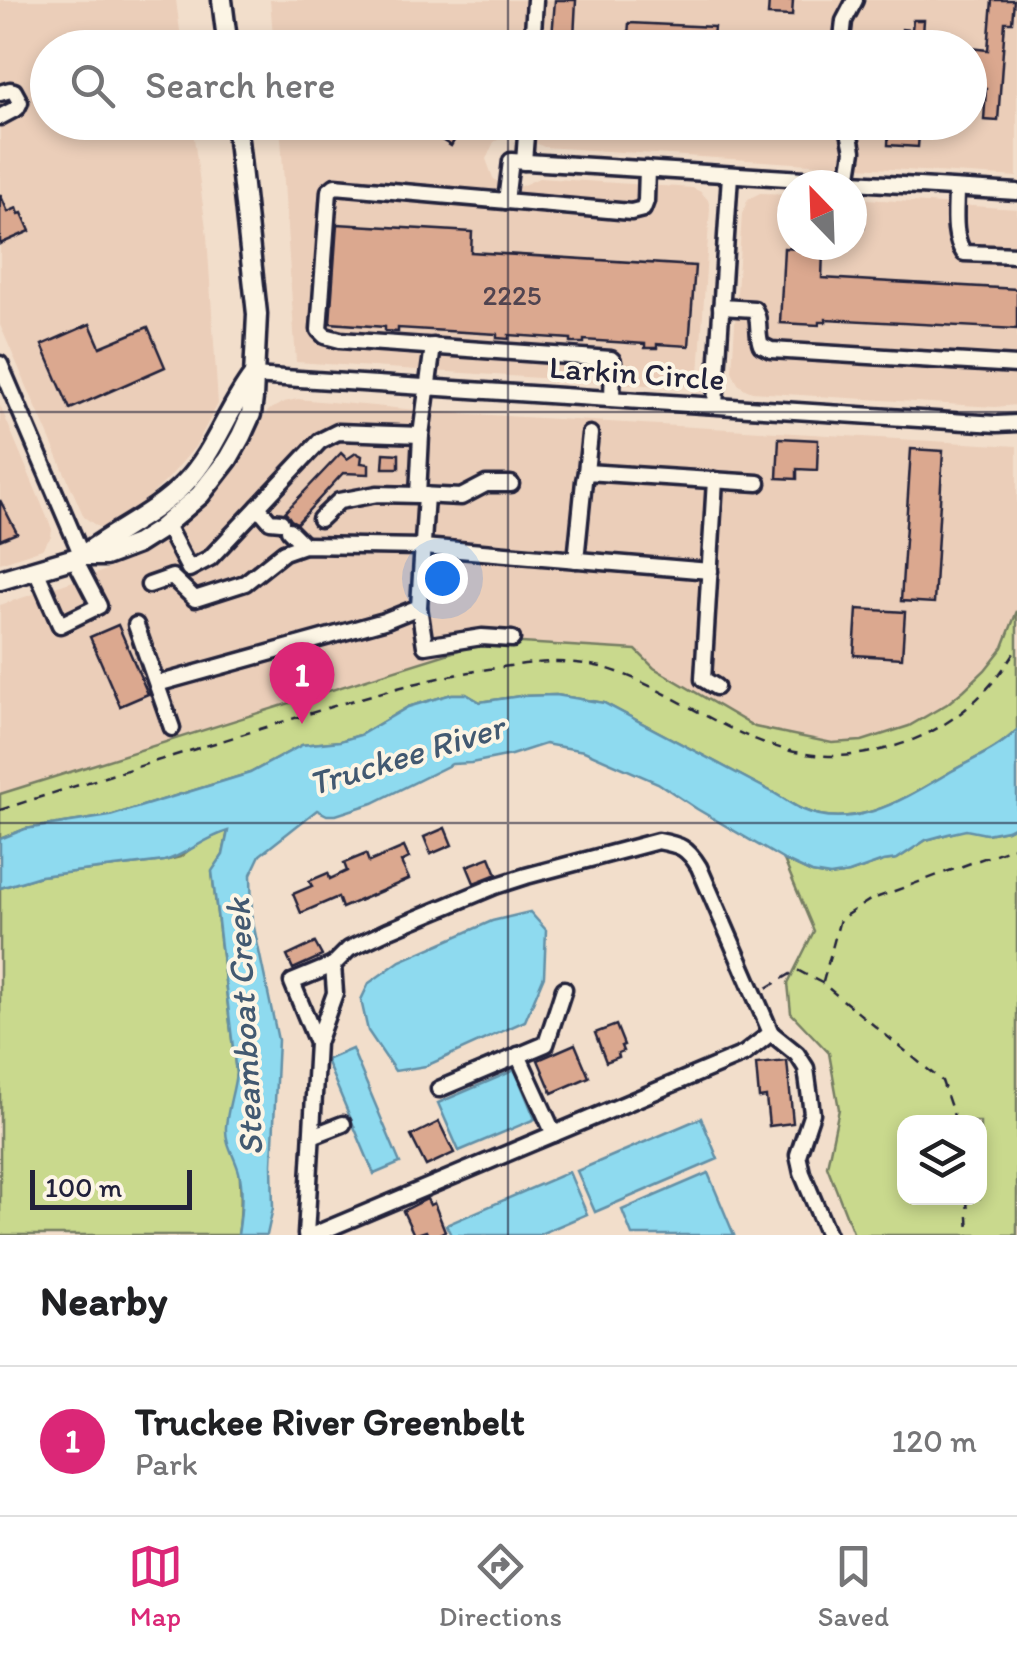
<!DOCTYPE html>
<style>
:root{--surface:#fff;--page:#f6f6f6;--text:#202124;--muted:#757577;--line:#e0e0e0;--accent:#db2777}
body{margin:0;font-family:Itim,sans-serif;background:var(--page);color:var(--text)}
.controls{position:absolute;right:30px;bottom:30px;display:grid;overflow:hidden;border-radius:20px;box-shadow:0 5px 15px #0003}
.controls button{width:90px;height:90px;display:grid;place-items:center;padding:0;border:0;border-bottom:2px solid var(--line);background:var(--surface);color:var(--text);font:50px sans-serif}
.compass{position:absolute;left:777px;top:170px;width:90px;height:90px;border-radius:50%;background:var(--surface);box-shadow:0 5px 15px #0003;rotate:337deg}
.scale{position:absolute;left:30px;bottom:25px;width:162px;box-sizing:border-box;padding-left:10px;border:5px solid #22223b;border-top:0;font-size:28px;line-height:35px;white-space:nowrap;color:#22223b;-webkit-text-stroke:8px #fcf5e5;paint-order:stroke}
.you{position:absolute;left:442px;top:578px;width:35px;height:35px;margin:-25px;border:8px solid #fff;border-radius:50%;background:#1a73e8;box-shadow:0 0 0 15px #1a73e833}
.badge{display:grid;place-items:center;width:65px;height:65px;border-radius:50%;background:var(--accent);color:#fff;font-size:32px;font-weight:700}
.pin{position:absolute;translate:-50% -82px;filter:drop-shadow(0 2px 5px #0008)}
.pin::after{content:'';position:absolute;top:52px;width:35px;height:30px;background:inherit;clip-path:polygon(0 0,100% 0,50% 100%)}
.list{margin:0;padding:0;list-style:none}
h2{display:flex;justify-content:space-between;align-items:center;height:130px;margin:0;padding:0 40px;font-size:42px}
h2 small{font-size:32px;font-weight:400;color:var(--muted)}
.list li{display:grid;grid-template-columns:65px 1fr auto;gap:30px;align-items:center;box-sizing:border-box;height:150px;padding:0 40px;border-top:2px solid var(--line)}
.list b{display:block;font-size:38px;white-space:nowrap}
.list p{margin:0;font-size:32px;white-space:nowrap;color:var(--muted)}
.list em{font-size:32px;font-style:normal;color:var(--muted)}
.icon{flex:none;width:55px;height:55px;fill:none;stroke:currentColor;stroke-width:2;stroke-linecap:round;stroke-linejoin:round}
.map{position:relative;flex:none;width:1017px;height:1235px;overflow:hidden}
.search{position:absolute;background:var(--surface);box-shadow:0 5px 15px #0003;left:30px;right:30px;top:30px;height:110px;display:flex;align-items:center;gap:25px;box-sizing:border-box;padding:0 35px;border-radius:55px;color:var(--muted);font-size:38px}
.sheet{height:280px;background:var(--surface)}
nav{display:flex;justify-content:space-around;align-items:center;box-sizing:border-box;height:140px;border-top:2px solid var(--line);background:var(--surface);font-size:28px;color:var(--muted)}
nav a{display:grid;justify-items:center;gap:5px}
nav .on{color:var(--accent)}
.map>svg:first-child{display:block}
.built{fill:#ebceb9}
.green{fill:#c9d98d;stroke:#767e64;stroke-width:2.5;fill-rule:evenodd}
.water{fill:#8edaef;stroke:#6390a7;stroke-width:2.5}
.building{fill:#dba88f;stroke:#22223b;stroke-width:2.5}
.lines{fill:none;stroke-linecap:round;stroke-linejoin:round}
.minor-casing{stroke:#22223b;stroke-width:21}
.major-casing{stroke:#22223b;stroke-width:25}
.path{stroke:#22223b;stroke-width:2.5;stroke-dasharray:10 8;stroke-linecap:butt}
.minor{stroke:#fcf5e5;stroke-width:14}
.major{stroke:#fcf5e5;stroke-width:18}
.grid{fill:none;stroke:#22223b;stroke-width:2.5;stroke-opacity:0.55}
.labels{text-anchor:middle;dominant-baseline:central;stroke-width:8;stroke-linejoin:round;paint-order:stroke}
.number-label{font-size:28px;fill:#504450}
.street-label{font-size:32px;fill:#22223b;stroke:#fcf5e5}
.water-label{font-size:35px;font-style:italic;fill:#425971;stroke:#fcf5e5}
</style>
<div class="map">
<svg width="1017" height="1235" viewBox="0 0 1017 1235">
<rect width="100%" height="100%" fill="#f2decb"/>
<filter id="ink" filterUnits="userSpaceOnUse"><feTurbulence type="fractalNoise" baseFrequency=".01" numOctaves="2"/><feDisplacementMap in="SourceGraphic" scale="20" xChannelSelector="R" yChannelSelector="G"/><feConvolveMatrix kernelMatrix="1 2 1 2 8 2 1 2 1" color-interpolation-filters="sRGB"/></filter>
<g filter="url(#ink)">
<!-- built -->
<g class="built">
<polygon points="0,0 176,0 182,47 48,48 48,122 192,123 207,236 218,404 195,447 167,480 131,514 108,527 98,527 84,517 0,325"/>
<polygon points="270,0 1017,0 1017,177 544,147 522,136 510,134 494,142 486,159 493,178 501,185 512,188 521,186 539,178 693,188 701,192 708,200 710,208 699,374 685,386 677,387 296,362 280,123 970,122 970,48 274,47"/>
<polygon points="760,193 792,194 792,245 852,245 852,198 1017,209 1017,405 995,407 752,392 745,389 738,384 732,371 742,214 748,199"/>
<polygon points="298,399 438,412 1017,446 1017,611 1003,646 985,670 964,690 948,704 909,726 862,741 832,743 755,727 654,668 636,650 488,641 0,794 0,605 101,572 151,547 207,501 227,477 261,420 269,410 284,402"/>
<polygon points="0,405 52,529 51,537 42,549 0,563"/>
</g>
<!-- green -->
<g class="green">
<path d="M1017,611V730C998,749 975,758 952,771C907,797 855,833 801,809C792,805 783,798 774,793L604,703L556,695L520,696L480,702L466,694H452L408,707L360,735L340,741L302,745L250,773L110,816L25,829L0,839V794L488,641L636,650L654,668L755,727L832,743L862,741L909,726L947,704L964,690L985,670L1003,647Z"/>
<path d="M1017,825V1235H854L827,1166L839,1109L829,1053L791,1013L788,983L814,931L784,860L812,873L830,876L849,873L883,861L897,859L926,840L948,834L966,829L987,834L1007,830ZM904,1122H980V1198H904Z"/>
<path d="M228,830L223,855L212,872L236,1073C230,1127 247,1181 238,1235H0V888L40,876L164,861L180,857L198,843Z"/>
</g>
<!-- water -->
<g class="water">
<path d="M452,694H466L480,702L520,696L556,695L604,703L774,793C783,798 792,805 801,809C855,833 907,797 952,771C975,758 998,749 1017,730V825L1007,830L986,834L966,830L948,834L926,840L897,859L883,861L849,873L830,876L812,873L784,860L697,809L658,783L584,751L545,744L511,755L471,763L452,764L373,803L336,815H327L317,810L260,855L251,874L252,918L278,1040L272,1164L273,1208L267,1235H238C241,1216 244,1191 239,1172C235,1157 225,1144 226,1127C227,1110 234,1091 236,1073L212,871L223,855L228,831C204,838 187,855 164,861L40,876L0,888V839L25,829L110,816L250,773L302,745L340,741L360,735L408,707Z"/>
<polygon points="530,912 546,930 544,976 525,1021 426,1066 395,1071 368,1031 361,1000 369,983 400,961 492,921"/>
<polygon points="352,1049 400,1163 374,1174 326,1060"/>
<polygon points="515,1070 535,1119 459,1151 438,1103"/>
<polygon points="701,1118 718,1159 595,1212 577,1171"/>
<polygon points="569,1172 587,1214 538,1235 451,1235 446,1225"/>
<polygon points="708,1173 734,1235 632,1235 622,1210"/>
</g>
<!-- building -->
<g class="building">
<polygon points="555,0 576,0 574,38 552,37"/>
<polygon points="769,0 793,0 792,16 768,15"/>
<polygon points="992,0 1014,0 1012,22 1005,22 998,121 984,120 986,89 970,88 970,48 988,50"/>
<polygon points="913,20 924,20 922,48 901,48 902,29 912,30"/>
<polygon points="629,23 714,27 712,48 627,48"/>
<polygon points="339,122 385,122 384,133 339,129"/>
<polygon points="427,122 465,122 451,146 431,133 428,137 420,132"/>
<polygon points="889,122 920,122 918,147 888,145"/>
<polygon points="0,194 8,212 17,208 19,214 22,213 30,231 0,244"/>
<polygon points="852,211 865,212 864,228 852,227"/>
<polygon points="337,224 472,232 471,252 695,266 689,346 657,344 657,348 645,348 645,344 584,340 584,343 571,343 571,339 509,335 509,339 497,338 497,334 398,328 398,332 385,331 385,327 330,323"/>
<polygon points="784,248 823,251 822,278 1017,289 1017,329 826,319 826,322 819,322 819,325 780,323"/>
<polygon points="90,324 100,347 148,327 165,367 70,409 42,345"/>
<polygon points="779,438 818,440 817,470 797,469 797,479 777,478"/>
<polygon points="911,449 943,451 934,603 901,601"/>
<polygon points="341,453 347,459 356,453 362,456 361,463 369,464 369,474 343,473 297,523 291,520 285,512"/>
<polygon points="384,453 399,454 399,468 383,468"/>
<polygon points="0,500 17,533 0,540"/>
<polygon points="857,609 905,612 902,658 854,655"/>
<polygon points="118,625 148,694 120,706 90,637"/>
<polygon points="445,828 452,845 431,854 424,837"/>
<polygon points="404,847 409,858 401,862 409,879 342,908 338,897 301,913 293,894 312,886 309,881 328,873 330,879 347,871 344,863 366,854 369,862"/>
<polygon points="490,857 497,874 474,883 467,866"/>
<polygon points="315,943 322,956 293,969 287,956"/>
<polygon points="616,1025 624,1045 621,1046 623,1051 618,1053 619,1057 606,1062 595,1033"/>
<polygon points="575,1044 589,1077 552,1093 538,1060"/>
<polygon points="787,1061 793,1123 769,1126 766,1097 759,1098 756,1064"/>
<polygon points="439,1122 454,1153 426,1166 411,1136"/>
<polygon points="427,1199 430,1205 434,1203 445,1231 437,1235 428,1235 426,1231 414,1235 403,1211"/>
</g>
<g class="lines">
<defs>
<g id="minor">
<polyline points="532,48 535,0"/>
<polyline points="841,48 844,21 855,0"/>
<polyline points="0,93 10,90 14,91 20,102 17,108 0,117"/>
<polyline points="847,122 853,151 848,182"/>
<polyline points="524,162 527,122"/>
<path d="M956,189C956,209 952,236 964,253L1017,255"/>
<polyline points="506,201 511,161 1017,192"/>
<path d="M721,307L754,309C761,319 756,333 761,345L771,350L1017,365"/>
<polyline points="0,364 82,556"/>
<polyline points="253,376 997,424 1017,423"/>
<polyline points="612,399 613,361 611,359 340,340 325,336 319,330 329,191 335,186 631,212 643,209 646,201 647,169"/>
<polyline points="715,405 730,175"/>
<polyline points="586,472 590,434"/>
<polyline points="715,480 703,679 716,687"/>
<polyline points="419,495 461,497 486,484 511,484"/>
<polyline points="258,507 270,521 281,522"/>
<polyline points="320,519 339,501 377,494 418,495 421,435"/>
<polyline points="166,525 189,569 210,558 320,441 338,432 421,435 433,346"/>
<polyline points="289,530 304,545"/>
<polyline points="576,560 584,481 586,472 758,483"/>
<polyline points="36,570 60,625 99,606 74,558"/>
<polyline points="149,585 172,577 195,599 245,583 284,552 304,545 423,547 710,571"/>
<polyline points="419,607 425,646 482,637 512,639"/>
<polyline points="136,625 172,728"/>
<polyline points="157,684 384,621 419,607 426,495"/>
<path d="M333,965L349,949L387,931L495,886L526,876L658,841C680,845 687,847 699,867L771,1033"/>
<polyline points="518,1055 554,1134"/>
<polyline points="439,1089 546,1044 564,989"/>
<polyline points="312,1136 343,1124"/>
<polyline points="306,1235 317,1043 335,993 333,965 292,982 317,1043"/>
<polyline points="313,1235 744,1054 771,1033 797,1054 806,1068 812,1113 798,1155 802,1173 828,1235"/>
</g>
<g id="major">
<polyline points="222,0 228,48"/>
<path d="M82,556C116,530 155,514 185,483C215,452 227,410 253,376"/>
<polyline points="0,580 82,556 105,556 137,544 159,530 200,495 228,459 241,436 251,414 253,398 257,314 236,122"/>
</g>
</defs>
<!-- minor casing -->
<use href="#minor" class="minor-casing"/>
<!-- major casing -->
<use href="#major" class="major-casing"/>
<!-- path -->
<g class="path">
<path d="M0,810C86,782 174,756 260,729C340,704 419,678 502,667C529,663 557,660 585,664C615,668 643,682 669,696C731,729 787,765 860,754C931,743 981,708 1017,648"/>
<polyline points="823,982 840,919 870,900 1017,846"/>
<polyline points="767,988 797,970 822,983 942,1081 956,1122"/>
<polyline points="967,1198 969,1235"/>
</g>
<!-- minor -->
<use href="#minor" class="minor"/>
<!-- major -->
<use href="#major" class="major"/>
</g>
</g>
<!-- grid -->
<path class="grid" d="M508,0V48M508,122V1235M0,412H1017M0,823H1017"/>
<g class="labels">
<!-- number labels -->
<g class="number-label">
<text x="512" y="295">2225</text>
</g>
<!-- street labels -->
<g class="street-label">
<text transform="translate(637 373) rotate(4)">Larkin Circle</text>
</g>
<!-- water labels -->
<g class="water-label">
<text transform="translate(406 755) rotate(-17)">Truckee River</text>
<text transform="translate(244 1027) rotate(-93)">Steamboat Creek</text>
</g>
</g>
</svg>
<div class="controls">
<button><svg class="icon" aria-label="layers" viewBox="0 0 24 24"><path d="M12 4l9 5-9 5-9-5zM3 14l9 5 9-5"/></svg></button>
</div>
<svg class="compass" viewBox="-18 -18 36 36"><path d="M0-13l5 13h-10z" fill="#e53935"/><path d="M0 13l5-13h-10z" fill="#757577"/></svg>
<div class="scale">100 m</div>
<div class="you"></div>
<div class="pin badge" style="left:302px;top:724px">1</div>
<div class="search"><svg class="icon" aria-label="search" viewBox="0 0 24 24"><circle cx="10" cy="10" r="6"/><path d="M15 15l6 6"/></svg>Search here</div>
</div>
<section class="sheet">
<h2>Nearby<small></small></h2>
<ul class="list">
<li><span class="badge">1</span><div><b>Truckee River Greenbelt</b><p>Park</p></div><em>120 m</em></li>
</ul>
</section>
<nav>
<a class="on"><svg class="icon" aria-label="map" viewBox="0 0 24 24"><path d="M3 6l6-2 6 2 6-2v14l-6 2-6-2-6 2zM9 4v14M15 6v14"/></svg>Map</a>
<a><svg class="icon" aria-label="directions" viewBox="0 0 24 24"><path d="M12 3l9 9-9 9-9-9zM9 14v-3h6M13 9l2 2-2 2"/></svg>Directions</a>
<a><svg class="icon" aria-label="saved" viewBox="0 0 24 24"><path d="M7 4h10v16l-5-4-5 4z"/></svg>Saved</a>
</nav>
